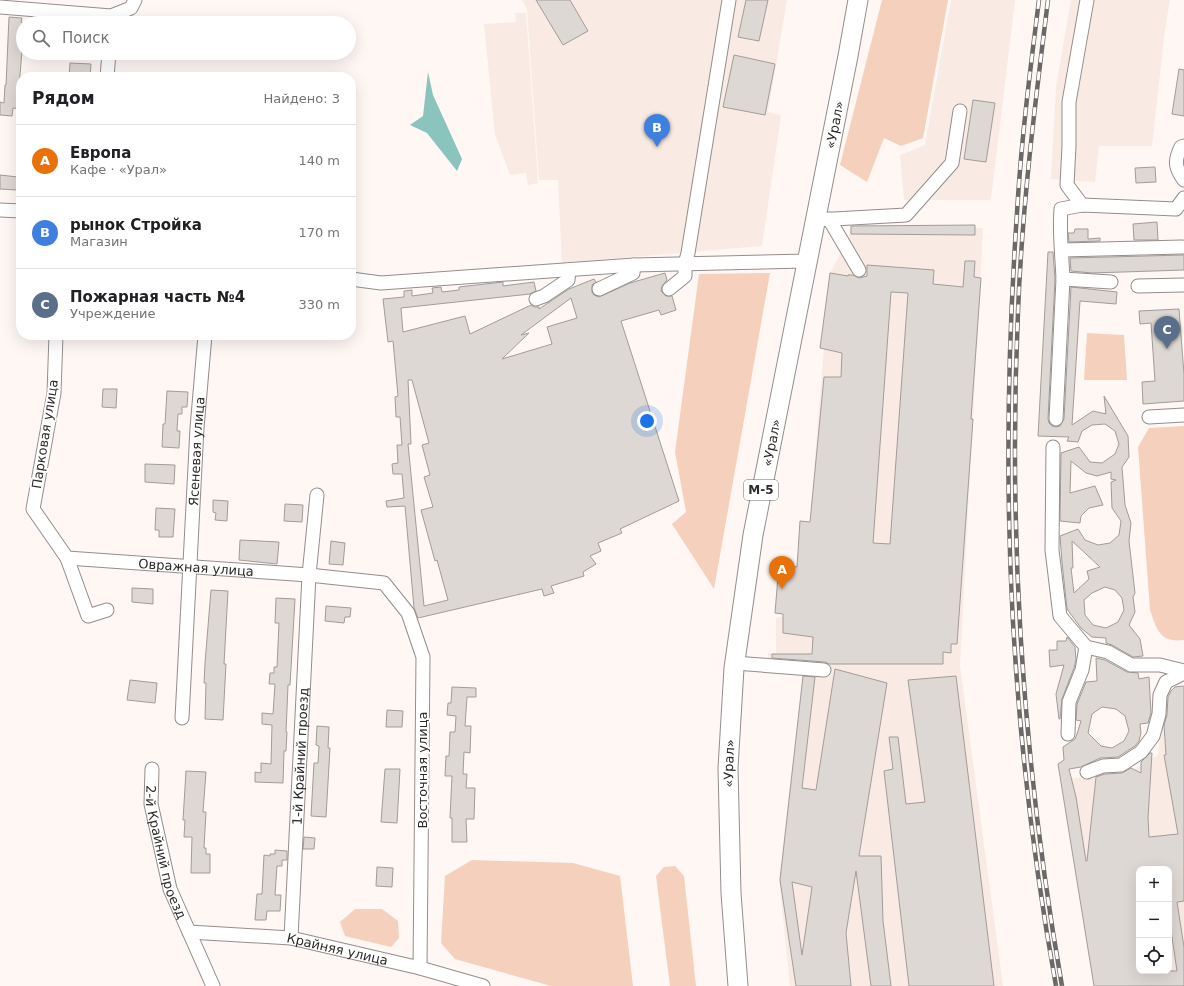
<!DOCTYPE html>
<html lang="ru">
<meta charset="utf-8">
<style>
:root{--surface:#fff;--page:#f2f2f2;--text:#202124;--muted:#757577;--line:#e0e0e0;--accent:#2563eb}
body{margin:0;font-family:"DejaVu Sans",sans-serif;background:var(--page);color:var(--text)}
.controls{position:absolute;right:12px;bottom:12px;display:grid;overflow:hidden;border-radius:8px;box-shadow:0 4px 16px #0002}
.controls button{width:36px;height:36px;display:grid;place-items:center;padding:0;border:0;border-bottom:1px solid var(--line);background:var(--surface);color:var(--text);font:20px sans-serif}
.you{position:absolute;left:647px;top:421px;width:14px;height:14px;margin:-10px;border:3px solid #fff;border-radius:50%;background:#1a73e8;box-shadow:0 0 0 6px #1a73e833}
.badge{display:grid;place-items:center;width:26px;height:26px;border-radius:50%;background:var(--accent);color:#fff;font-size:13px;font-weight:700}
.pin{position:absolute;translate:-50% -33px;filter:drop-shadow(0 1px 2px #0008)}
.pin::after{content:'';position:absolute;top:21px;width:14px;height:12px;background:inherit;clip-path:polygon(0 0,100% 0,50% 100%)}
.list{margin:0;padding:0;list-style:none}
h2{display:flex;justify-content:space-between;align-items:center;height:52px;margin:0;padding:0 16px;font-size:17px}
h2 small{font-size:13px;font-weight:400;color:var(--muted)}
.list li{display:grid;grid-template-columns:26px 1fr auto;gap:12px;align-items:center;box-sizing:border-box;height:72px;padding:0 16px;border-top:1px solid var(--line)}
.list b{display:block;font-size:15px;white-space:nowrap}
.list p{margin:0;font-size:13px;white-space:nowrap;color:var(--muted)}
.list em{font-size:13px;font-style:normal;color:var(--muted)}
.icon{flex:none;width:22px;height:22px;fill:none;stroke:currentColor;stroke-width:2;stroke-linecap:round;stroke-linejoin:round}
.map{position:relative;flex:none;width:1184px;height:986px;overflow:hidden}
.search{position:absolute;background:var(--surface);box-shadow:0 4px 16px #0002;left:16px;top:16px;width:340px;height:44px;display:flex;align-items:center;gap:10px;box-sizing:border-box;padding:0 14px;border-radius:22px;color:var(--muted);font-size:15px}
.panel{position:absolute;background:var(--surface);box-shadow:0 4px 16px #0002;left:16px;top:72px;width:340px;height:268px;border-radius:16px}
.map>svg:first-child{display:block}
.built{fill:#f9ebe3;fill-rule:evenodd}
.green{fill:#f5d0bd}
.water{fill:#8bc3bd}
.building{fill:#ded8d4;stroke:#a29c99;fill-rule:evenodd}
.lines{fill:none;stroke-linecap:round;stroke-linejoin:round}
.minor-casing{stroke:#938e8b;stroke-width:15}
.highway-casing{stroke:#938e8b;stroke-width:21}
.minor{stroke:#fff;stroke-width:13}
.highway{stroke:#fff;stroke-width:19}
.rail-casing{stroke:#6b6866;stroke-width:4.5}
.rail{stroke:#fff;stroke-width:3;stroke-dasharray:9;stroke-linecap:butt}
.labels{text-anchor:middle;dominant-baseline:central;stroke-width:4;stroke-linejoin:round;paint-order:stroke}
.shield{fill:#fff;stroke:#6c6b6a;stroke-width:1}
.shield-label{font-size:12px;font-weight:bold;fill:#2d2b2a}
.street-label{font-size:13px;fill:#2d2b2a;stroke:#fff}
</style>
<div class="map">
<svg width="1184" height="986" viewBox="0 0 1184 986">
<rect width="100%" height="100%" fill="#fef7f4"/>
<!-- built -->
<g class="built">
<polygon points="522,0 787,0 768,112 781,115 762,246 562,263 558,180 539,180 527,9"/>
<polygon points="951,0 1015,0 991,200 904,200 900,155 925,145"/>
<polygon points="1071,0 1170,0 1165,29 1152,146 1099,146 1095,182 1051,179 1056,87"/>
<polygon points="515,13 526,13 538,183 528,185 526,173 510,175 495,135 484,24 516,22"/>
<polygon points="983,228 960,666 1003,986 790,986 779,879 803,674 766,673 768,653 776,653 776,618 794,614 800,521 810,521 830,273 842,251 847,248 850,229"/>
<path d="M1184,686V986H1094L1079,893L1069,778L1122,777L1158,755L1163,710L1175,687ZM1139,869H1169V971H1139Z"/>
</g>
<!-- green -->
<g class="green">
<polygon points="882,0 948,0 923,138 901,146 884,138 867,182 840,165"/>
<polygon points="770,273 714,589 672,524 686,512 675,452 699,274"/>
<polygon points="1087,333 1124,335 1127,380 1084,380"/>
<path d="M1184,426V640C1160,643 1157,630 1150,610L1138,447L1149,428Z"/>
<polygon points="472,860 573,863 620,876 633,986 551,986 455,959 441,943 445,876"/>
<polygon points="675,866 684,876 696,986 670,986 656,876 664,867"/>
<polygon points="355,909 382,909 398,921 399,938 391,947 345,936 340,922"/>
</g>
<!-- water -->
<polygon class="water" points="428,72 433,95 462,159 457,171 427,133 410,125 423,116"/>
<!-- building -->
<g class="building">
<polygon points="536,0 570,0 588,31 563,45"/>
<polygon points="746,0 768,0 759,41 738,37"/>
<polygon points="9,17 22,18 21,22 23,23 23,40 19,86 21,86 21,109 13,108 12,116 0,115 0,102 4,103 5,85 6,85"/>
<polygon points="734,55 775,64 765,115 723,107"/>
<polygon points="70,63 91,64 90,77 69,77"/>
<polygon points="1179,69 1184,70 1184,116 1172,114"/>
<polygon points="973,100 995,103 986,162 964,159"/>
<polygon points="1155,167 1156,182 1136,183 1135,168"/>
<polygon points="0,175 18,177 17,190 0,189"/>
<polygon points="1157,222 1158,240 1134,240 1133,224"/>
<polygon points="975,225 975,235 851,234 851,226"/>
<polygon points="1075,229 1088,229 1088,239 1100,238 1100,241 1069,242 1068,233 1074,233"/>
<path d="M1048,252H1053L1055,279L1048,419L1049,423L1052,426L1056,427L1060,426L1064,419L1071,287L1117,292L1116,304L1080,301L1072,425L1093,411L1106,414L1104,396L1128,436L1129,457L1122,467L1125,505L1131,523L1129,541L1135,593L1133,597L1135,612L1129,625L1140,639L1143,656L1133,657L1112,645L1106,643V638L1092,637L1081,628L1067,609L1062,562L1060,536L1078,529L1085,540L1098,545L1110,543L1119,535L1121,521L1112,508L1111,482L1116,480L1111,479V472L1097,476L1086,473L1071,461L1070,493L1095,486L1103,505L1089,508L1081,516L1080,523L1060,521L1061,453L1079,447L1090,462L1102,463L1115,454L1119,444L1115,431L1105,424L1092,425L1082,431L1078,442L1067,441L1069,437L1038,436ZM1072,541L1100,567L1087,571L1089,579L1074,593L1071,568H1073ZM1105,587L1115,590L1122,598L1124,610L1118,622L1106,628L1093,625L1085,615L1084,600L1092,593Z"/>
<polygon points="1184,255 1184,270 1092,273 1071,271 1070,258"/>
<path d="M965,261H975L974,277L981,278L971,419H973L957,644H951V653L943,652V664H829L825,662L772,658V654H812L813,637L783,633V614L775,613L779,564L797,567L800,521L810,522L824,377H841L842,353L820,348L830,273L848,276V275H853L859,278L867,276V265L934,270L933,284L963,287ZM891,292L908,293L890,544L873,543Z"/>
<path d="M665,273L667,280L662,286L661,291L666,296H672L676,310L661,315L659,310L621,321L679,501L620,529L622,533L598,543L601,551L590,556L596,564L583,572L584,576L551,586L554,593L544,596L542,589L418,618L414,608L405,506L387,507L386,501L404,498L402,474H393L392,464L398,463L397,445H402L400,417H396L395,397L398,396L393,341L388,342L383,299L404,297V291L412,290V296L433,293L432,288L441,287L442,292L459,290V287L485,284L503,282V286L534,282L536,291L530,294L401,308L403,332L465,316L470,334L531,305L534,307H539V309L569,289L594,279L596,282L592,285V292L594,295L599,297L630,283ZM571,298L577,318L547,327L552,344L502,359L529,333L521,335ZM408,380H412L429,443L422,445L430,475L424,477L433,507L421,510L435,561L437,560L448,600L424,606L408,444H411Z"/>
<polygon points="1179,309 1184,374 1184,401 1143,404 1142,382 1155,381 1151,323 1140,324 1139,311"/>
<polygon points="103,389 117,389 116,408 102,407"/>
<polygon points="167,391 188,392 187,407 182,407 182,414 178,414 177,431 180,431 179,448 162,447 163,424 165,424"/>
<polygon points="145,464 175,465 174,484 145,482"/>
<polygon points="213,500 228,501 227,521 215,520 216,513 213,512"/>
<polygon points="285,504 303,505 302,522 284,521"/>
<polygon points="156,508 175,509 173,537 159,537 159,530 155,530"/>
<polygon points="240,540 279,542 277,564 239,560"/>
<polygon points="331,541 345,543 343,565 329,564"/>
<polygon points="132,588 153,589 153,604 132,602"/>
<polygon points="211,590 228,591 224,664 226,664 223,720 205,719 206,683 204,683 205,663"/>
<polygon points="276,598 295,599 290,685 288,685 286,732 287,732 286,751 284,751 283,783 255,782 255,772 261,773 261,763 271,764 272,725 262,724 262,713 273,714 275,684 269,684 270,673 274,673 274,667 277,667 279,623 275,623"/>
<polygon points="326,606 351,608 350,617 345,617 344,623 325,621"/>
<polygon points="1067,637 1075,647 1076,660 1074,668 1062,699 1060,719 1059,719 1056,694 1064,665 1050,667 1049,650 1057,650 1057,641 1066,641"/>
<path d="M1096,658L1105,660L1127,672L1138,673L1139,679L1149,677L1151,713L1148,723L1140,724L1141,733L1139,741L1135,746L1118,757L1100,758L1081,767L1069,769L1076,797L1086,861H1087L1096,777L1105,774L1122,773L1131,768L1141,773V762L1150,753H1152L1148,818L1149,837L1178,834L1164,755H1166L1164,725L1167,715L1168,697L1171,691L1175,687L1184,686V901L1177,902L1184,947V986H1094L1058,764L1064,760L1063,747L1075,739L1077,734L1081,721L1076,720L1077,704L1086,682L1097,681ZM1102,707L1116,709L1125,716L1129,731L1124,741L1112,748L1101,746L1088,733L1092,714ZM1139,869H1169V917L1177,971H1139Z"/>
<path d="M835,669L887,683L859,856H881L883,921L891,986H871L856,871L846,933L851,986H796L780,880L803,676L815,677L802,788L816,790ZM792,882L812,887L802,955Z"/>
<polygon points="956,676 994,986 909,986 884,771 893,769 889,737 898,737 906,804 925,802 908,680"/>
<polygon points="130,680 157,683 155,703 127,700"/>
<polygon points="452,687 476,688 476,697 467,697 465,726 471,726 470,753 464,752 463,774 467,774 466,788 475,788 474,819 466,819 467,842 452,842 452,818 450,818 452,776 445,776 446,756 449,756 450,732 455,732 456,716 447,715 448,703 451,703"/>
<polygon points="387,710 403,711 402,727 386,727"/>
<polygon points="317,726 329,727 328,748 330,748 326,817 311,816 314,763 318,763 319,746 316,745"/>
<polygon points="385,769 400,769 397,823 381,822"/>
<polygon points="186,771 206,772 203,812 206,812 204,848 206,848 206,854 210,854 210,873 191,873 192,837 184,837 185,820 183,820"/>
<polygon points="304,837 315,838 314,849 303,849"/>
<polygon points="275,850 287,851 287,860 282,860 282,866 277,866 275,895 281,895 280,911 267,911 266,920 255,920 257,894 262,894 264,855 270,856 270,854 275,854"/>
<polygon points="377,867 393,868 392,887 376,886"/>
</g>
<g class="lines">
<defs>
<g id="minor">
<polyline points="0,7 111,16 131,8 135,0"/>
<polyline points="107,77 109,53"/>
<path d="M1184,146L1181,147C1174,161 1175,168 1184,180"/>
<polyline points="1082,205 1067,185 1069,146 1069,102 1087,0"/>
<polyline points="0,210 21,211"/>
<polyline points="829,219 859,270"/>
<polyline points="816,220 906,215 952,163 960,111"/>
<polyline points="1062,250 1182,247"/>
<polyline points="351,279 381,283 634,265 807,261"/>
<path d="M1063,279C1062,255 1059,232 1061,209L1082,205L1176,209L1184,198"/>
<polyline points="1138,286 1184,285"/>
<polyline points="599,289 633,273 634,265"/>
<polyline points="669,289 685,276 685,264 688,253 729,0"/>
<polyline points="536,299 544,296 568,280 569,270"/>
<path id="s1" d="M56,335L54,393L33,509L67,558L309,575L384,583L408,613L423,657L420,968"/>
<polyline points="1149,417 1184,415"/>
<polyline points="1056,419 1063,279 1111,282"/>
<polyline points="1053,447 1052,550 1060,616 1086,647 1108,652 1131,665 1160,665 1184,671"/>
<polyline points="67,558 88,616 107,610"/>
<polyline points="735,663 824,670"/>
<path id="s2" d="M182,718L197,428L205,335"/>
<polyline points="1068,734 1069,702 1082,670 1086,647"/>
<path id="s3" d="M152,769L151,804L170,889L213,986"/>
<polyline points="1087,772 1103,766 1121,765 1141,752 1153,736 1159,714 1160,695 1166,682 1184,673"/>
<path id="s4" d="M189,932L291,938L420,968L483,986"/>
<path id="s5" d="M291,938L309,575L317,495"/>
</g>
<g id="highway">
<path id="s6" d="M738,986L731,893L728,768L734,668L753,535L848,56L858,0"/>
</g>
</defs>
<!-- minor casing -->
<use href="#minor" class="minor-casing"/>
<!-- highway casing -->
<use href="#highway" class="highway-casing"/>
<!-- minor -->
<use href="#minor" class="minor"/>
<!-- highway -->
<use href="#highway" class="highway"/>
<defs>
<g id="rail">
<path d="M1039,0C1030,71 1021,142 1017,213C1010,314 1007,415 1009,516C1012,673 1028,831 1056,986"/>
<path d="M1048,0C1035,104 1022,207 1018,312C1008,537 1023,764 1062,986"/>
</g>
</defs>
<!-- rail casing -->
<use href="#rail" class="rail-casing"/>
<!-- rail -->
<use href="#rail" class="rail"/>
</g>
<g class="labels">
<!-- shield labels -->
<rect class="shield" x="744" y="480" width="34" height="20" rx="3"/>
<g class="shield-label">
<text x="761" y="490">М-5</text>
</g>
<!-- street labels -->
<g class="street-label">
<text stroke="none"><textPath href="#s6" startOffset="871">«Урал»</textPath></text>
<text transform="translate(45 434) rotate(-81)">Парковая улица</text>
<text stroke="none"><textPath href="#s6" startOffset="547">«Урал»</textPath></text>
<text stroke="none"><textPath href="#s2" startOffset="267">Ясеневая улица</textPath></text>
<text stroke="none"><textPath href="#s1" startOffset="365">Овражная улица</textPath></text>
<text stroke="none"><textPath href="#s5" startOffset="182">1-й Крайний проезд</textPath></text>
<text stroke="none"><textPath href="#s6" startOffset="223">«Урал»</textPath></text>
<text transform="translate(422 770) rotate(-90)">Восточная улица</text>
<text stroke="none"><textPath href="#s3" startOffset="85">2-й Крайний проезд</textPath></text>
<text stroke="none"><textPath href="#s4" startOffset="150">Крайняя улица</textPath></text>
</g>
</g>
</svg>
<div class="controls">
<button>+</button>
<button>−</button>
<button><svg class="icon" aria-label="locate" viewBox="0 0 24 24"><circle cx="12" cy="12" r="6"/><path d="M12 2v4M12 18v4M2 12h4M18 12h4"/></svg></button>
</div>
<div class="you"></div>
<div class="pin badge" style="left:782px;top:589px;background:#e8710a">A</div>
<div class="pin badge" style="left:657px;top:147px;background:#3f7fe0">B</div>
<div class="pin badge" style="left:1167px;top:349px;background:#5c6f8a">C</div>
<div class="search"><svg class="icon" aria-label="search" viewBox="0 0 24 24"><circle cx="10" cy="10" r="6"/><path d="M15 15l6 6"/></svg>Поиск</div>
<section class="panel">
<h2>Рядом<small>Найдено: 3</small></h2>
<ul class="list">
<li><span class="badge" style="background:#e8710a">A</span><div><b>Европа</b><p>Кафе · «Урал»</p></div><em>140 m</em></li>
<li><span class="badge" style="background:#3f7fe0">B</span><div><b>рынок Стройка</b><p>Магазин</p></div><em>170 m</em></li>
<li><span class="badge" style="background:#5c6f8a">C</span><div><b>Пожарная часть №4</b><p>Учреждение</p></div><em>330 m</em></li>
</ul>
</section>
</div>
